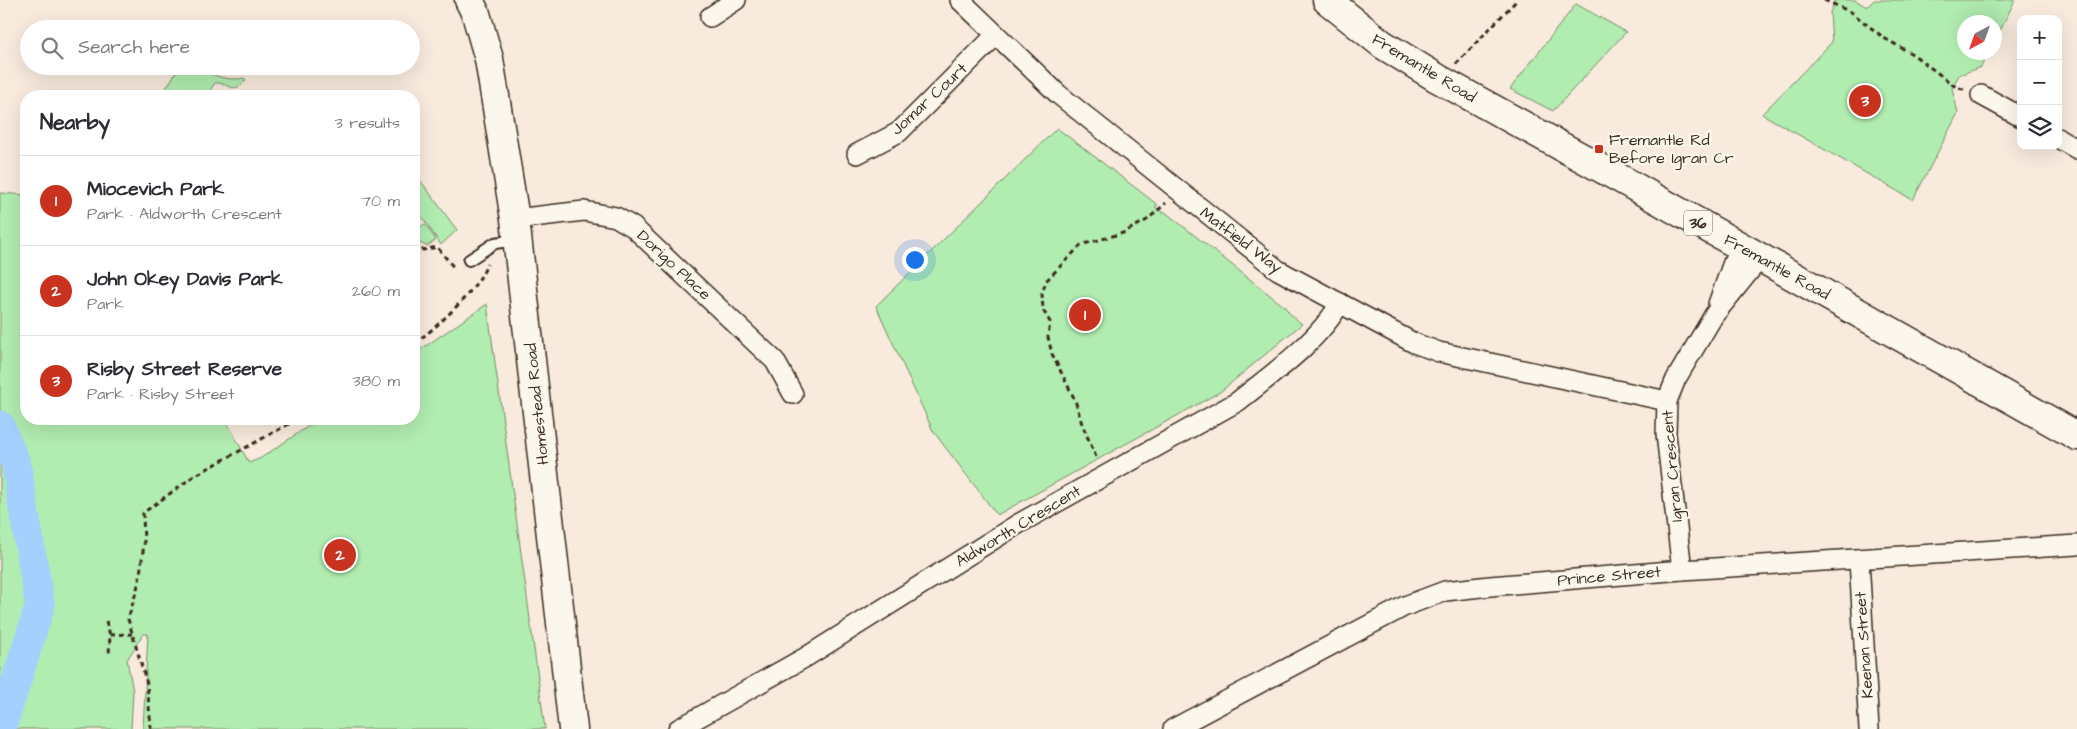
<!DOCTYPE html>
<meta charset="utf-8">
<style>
:root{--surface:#fff;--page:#f7f7f7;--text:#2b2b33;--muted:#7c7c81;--line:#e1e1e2;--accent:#c8321e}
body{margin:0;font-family:"Architects Daughter",sans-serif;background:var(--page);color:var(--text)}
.controls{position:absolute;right:15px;top:15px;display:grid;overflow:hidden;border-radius:10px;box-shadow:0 5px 20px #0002}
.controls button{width:45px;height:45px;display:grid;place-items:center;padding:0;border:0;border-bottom:1px solid var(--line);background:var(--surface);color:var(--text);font:25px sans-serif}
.compass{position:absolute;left:1957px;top:15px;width:45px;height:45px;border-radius:50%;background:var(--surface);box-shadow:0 5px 20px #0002;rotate:221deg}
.you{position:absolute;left:914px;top:259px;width:18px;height:18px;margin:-12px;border:4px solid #fff;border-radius:50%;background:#1a73e8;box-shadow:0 0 0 8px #1a73e833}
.badge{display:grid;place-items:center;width:32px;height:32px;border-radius:50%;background:var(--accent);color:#fff;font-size:16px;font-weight:700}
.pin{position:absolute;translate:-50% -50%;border:2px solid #fff;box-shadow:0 1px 5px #0006}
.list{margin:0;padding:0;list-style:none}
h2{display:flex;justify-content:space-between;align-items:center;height:65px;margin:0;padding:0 20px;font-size:21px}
h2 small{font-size:16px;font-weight:400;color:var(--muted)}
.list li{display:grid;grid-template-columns:32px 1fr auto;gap:15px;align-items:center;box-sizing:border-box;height:90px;padding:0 20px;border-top:1px solid var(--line)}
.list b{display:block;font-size:19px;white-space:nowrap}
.list p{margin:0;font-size:16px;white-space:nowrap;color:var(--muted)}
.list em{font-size:16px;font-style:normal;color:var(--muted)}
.icon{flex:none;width:28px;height:28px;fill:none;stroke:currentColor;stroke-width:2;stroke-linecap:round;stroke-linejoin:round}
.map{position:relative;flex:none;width:2077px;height:729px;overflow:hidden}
.search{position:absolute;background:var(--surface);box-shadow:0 5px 20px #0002;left:20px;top:20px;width:400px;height:55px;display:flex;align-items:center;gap:12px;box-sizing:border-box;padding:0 18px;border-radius:28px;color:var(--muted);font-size:19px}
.panel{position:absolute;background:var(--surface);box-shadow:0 5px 20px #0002;left:20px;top:90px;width:400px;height:335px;border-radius:20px}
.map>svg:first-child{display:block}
.green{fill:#b1ecb0;stroke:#768b67}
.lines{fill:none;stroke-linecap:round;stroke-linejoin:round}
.river{stroke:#a3d0fe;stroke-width:30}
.lane-casing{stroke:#3b2a1e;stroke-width:14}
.street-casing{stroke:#3b2a1e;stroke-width:22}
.secondary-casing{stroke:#3b2a1e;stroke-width:31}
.primary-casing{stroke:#3b2a1e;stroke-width:31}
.path{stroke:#3b2a1e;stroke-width:3;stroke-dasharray:5 4;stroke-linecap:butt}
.lane{stroke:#fbf7ec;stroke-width:10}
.street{stroke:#fbf7ec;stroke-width:19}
.secondary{stroke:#fbf7ec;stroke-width:28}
.primary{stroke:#fbf7ec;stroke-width:28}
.poi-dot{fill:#c8321e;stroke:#fbf7ec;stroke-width:2}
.labels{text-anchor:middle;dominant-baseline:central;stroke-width:4.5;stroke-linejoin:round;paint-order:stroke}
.shield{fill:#fbf7ec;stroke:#75685c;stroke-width:1}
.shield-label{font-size:15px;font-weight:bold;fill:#3b2a1e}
.street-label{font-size:16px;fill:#3b2a1e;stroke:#fbf7ec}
.poi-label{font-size:16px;fill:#3b2a1e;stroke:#fbf7ec;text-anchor:start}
</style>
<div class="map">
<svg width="2077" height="729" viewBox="0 0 2077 729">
<rect width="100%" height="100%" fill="#f8eadd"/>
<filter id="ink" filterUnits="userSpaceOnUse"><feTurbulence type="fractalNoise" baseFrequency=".02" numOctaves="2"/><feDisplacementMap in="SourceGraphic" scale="10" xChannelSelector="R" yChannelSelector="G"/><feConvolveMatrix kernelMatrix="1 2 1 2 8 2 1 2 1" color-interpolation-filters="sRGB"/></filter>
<g filter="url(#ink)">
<!-- green -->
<g class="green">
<polygon points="1835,0 1855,0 1867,7 1874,0 2015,0 1995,41 1994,22 1964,22 1964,52 1988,53 1981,67 1959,75 1952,88 1958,113 1913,200 1762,114 1832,42 1830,13"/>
<polygon points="1576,4 1626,32 1553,111 1510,89"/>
<path d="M180,66C205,66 216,83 244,78L246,80C233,96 228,82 215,83L206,96H161Z"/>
<polygon points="1057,128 1158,205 1155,207 1163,213 1165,212 1285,307 1290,314 1302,324 1220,392 997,515 933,431 876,306"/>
<polygon points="414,172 457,230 441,245 414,205"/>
<polygon points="0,193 26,195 26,419 220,419 228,424 249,463 261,458 319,419 414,419 414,354 487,304 545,729 143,729 148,634 143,634 127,660 133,691 131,729 0,729"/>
<polygon points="425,224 436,240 427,246 414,241 414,230"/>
</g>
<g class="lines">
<!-- river -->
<polyline class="river" points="0,426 16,464 40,606 1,729"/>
<defs>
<polyline id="lane" points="469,260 495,243 517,240"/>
<g id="street">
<polyline points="960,0 1058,94 1278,270 1414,343 1439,352 1667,401"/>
<polyline points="710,17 736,0"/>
<polyline points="1981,95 2021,117"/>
<polyline points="2058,138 2077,149"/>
<polyline points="857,154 899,132 996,35"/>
<polyline points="515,219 584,211 616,217 633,227 775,361 793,394"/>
<polyline points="1718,304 1739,246"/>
<polyline points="1859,560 1869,729"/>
<polyline points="1682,570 1666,434 1667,401 1676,379 1714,315 1760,258"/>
<path d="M678,729L806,657L1018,524L1237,402C1271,375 1319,341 1340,303"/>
<polyline points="1173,729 1405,606 1445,591 1490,586 1682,570 2077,545"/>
</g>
<polyline id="secondary" points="469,0 476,14 489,59 515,219 573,729"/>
<polyline id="primary" points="1327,0 1382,44 1437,78 1628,183 2077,436"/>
</defs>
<!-- lane casing -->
<use href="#lane" class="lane-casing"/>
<!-- street casing -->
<use href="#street" class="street-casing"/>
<!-- secondary casing -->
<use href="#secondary" class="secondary-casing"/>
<!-- primary casing -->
<use href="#primary" class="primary-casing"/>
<!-- path -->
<g class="path">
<polyline points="1824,0 1851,12 1884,38 1914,55 1956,87 1966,90"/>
<polyline points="1456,64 1517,0"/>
<polyline points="414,244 423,250 437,247 455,269"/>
<path d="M414,343C435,330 479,288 487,264"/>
<polyline points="1096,457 1082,424 1075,400 1052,354 1048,337 1050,322 1043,310 1042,294 1046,281 1081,245 1123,233 1147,220 1166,203"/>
<polyline points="106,621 110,635 109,655"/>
<polyline points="110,635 132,634"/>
<polyline points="151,729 147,684 128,619 139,582 144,544 143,513 194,476 298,419"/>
</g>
<!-- lane -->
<use href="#lane" class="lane"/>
<!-- street -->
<use href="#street" class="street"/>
<!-- secondary -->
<use href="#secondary" class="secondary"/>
<!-- primary -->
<use href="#primary" class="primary"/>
</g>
</g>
<!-- markers -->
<rect class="poi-dot" x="1594" y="144" width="10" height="10" rx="2.5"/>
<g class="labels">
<!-- shield labels -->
<rect class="shield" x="1684" y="210.5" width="28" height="25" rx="4"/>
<g class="shield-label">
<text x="1698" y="223">36</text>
</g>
<!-- street labels -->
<g class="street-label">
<text transform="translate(1424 68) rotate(31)">Fremantle Road</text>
<text transform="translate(929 99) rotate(-43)">Jomar Court</text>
<text transform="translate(1241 240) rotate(37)">Matfield Way</text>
<text transform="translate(674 265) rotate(43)">Dorigo Place</text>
<text transform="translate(1777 267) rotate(29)">Fremantle Road</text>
<text transform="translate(537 404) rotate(-96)">Homestead Road</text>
<text transform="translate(1672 466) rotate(-95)">Igran Crescent</text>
<text transform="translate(1018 526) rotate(-31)">Aldworth Crescent</text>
<text transform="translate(1609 576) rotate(-5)">Prince Street</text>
<text transform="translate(1864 645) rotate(-94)">Keenan Street</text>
</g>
<!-- poi labels -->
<g class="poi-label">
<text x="1609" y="140">Fremantle Rd<tspan x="1609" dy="18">Before Igran Cr</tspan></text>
</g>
</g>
</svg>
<div class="controls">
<button>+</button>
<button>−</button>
<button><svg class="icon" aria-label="layers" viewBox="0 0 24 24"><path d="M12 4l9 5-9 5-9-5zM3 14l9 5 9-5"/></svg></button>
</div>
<svg class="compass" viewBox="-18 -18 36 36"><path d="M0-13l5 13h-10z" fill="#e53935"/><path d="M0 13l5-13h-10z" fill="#7c7c81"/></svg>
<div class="you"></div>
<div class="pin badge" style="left:1085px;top:315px">1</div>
<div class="pin badge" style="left:340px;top:555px">2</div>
<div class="pin badge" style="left:1865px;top:101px">3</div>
<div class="search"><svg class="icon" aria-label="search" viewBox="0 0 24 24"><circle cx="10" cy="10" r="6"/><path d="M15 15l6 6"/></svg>Search here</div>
<section class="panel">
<h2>Nearby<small>3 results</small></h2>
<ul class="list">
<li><span class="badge">1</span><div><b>Miocevich Park</b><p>Park · Aldworth Crescent</p></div><em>70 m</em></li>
<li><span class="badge">2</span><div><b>John Okey Davis Park</b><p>Park</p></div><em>260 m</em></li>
<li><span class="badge">3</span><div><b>Risby Street Reserve</b><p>Park · Risby Street</p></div><em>380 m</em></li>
</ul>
</section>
</div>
